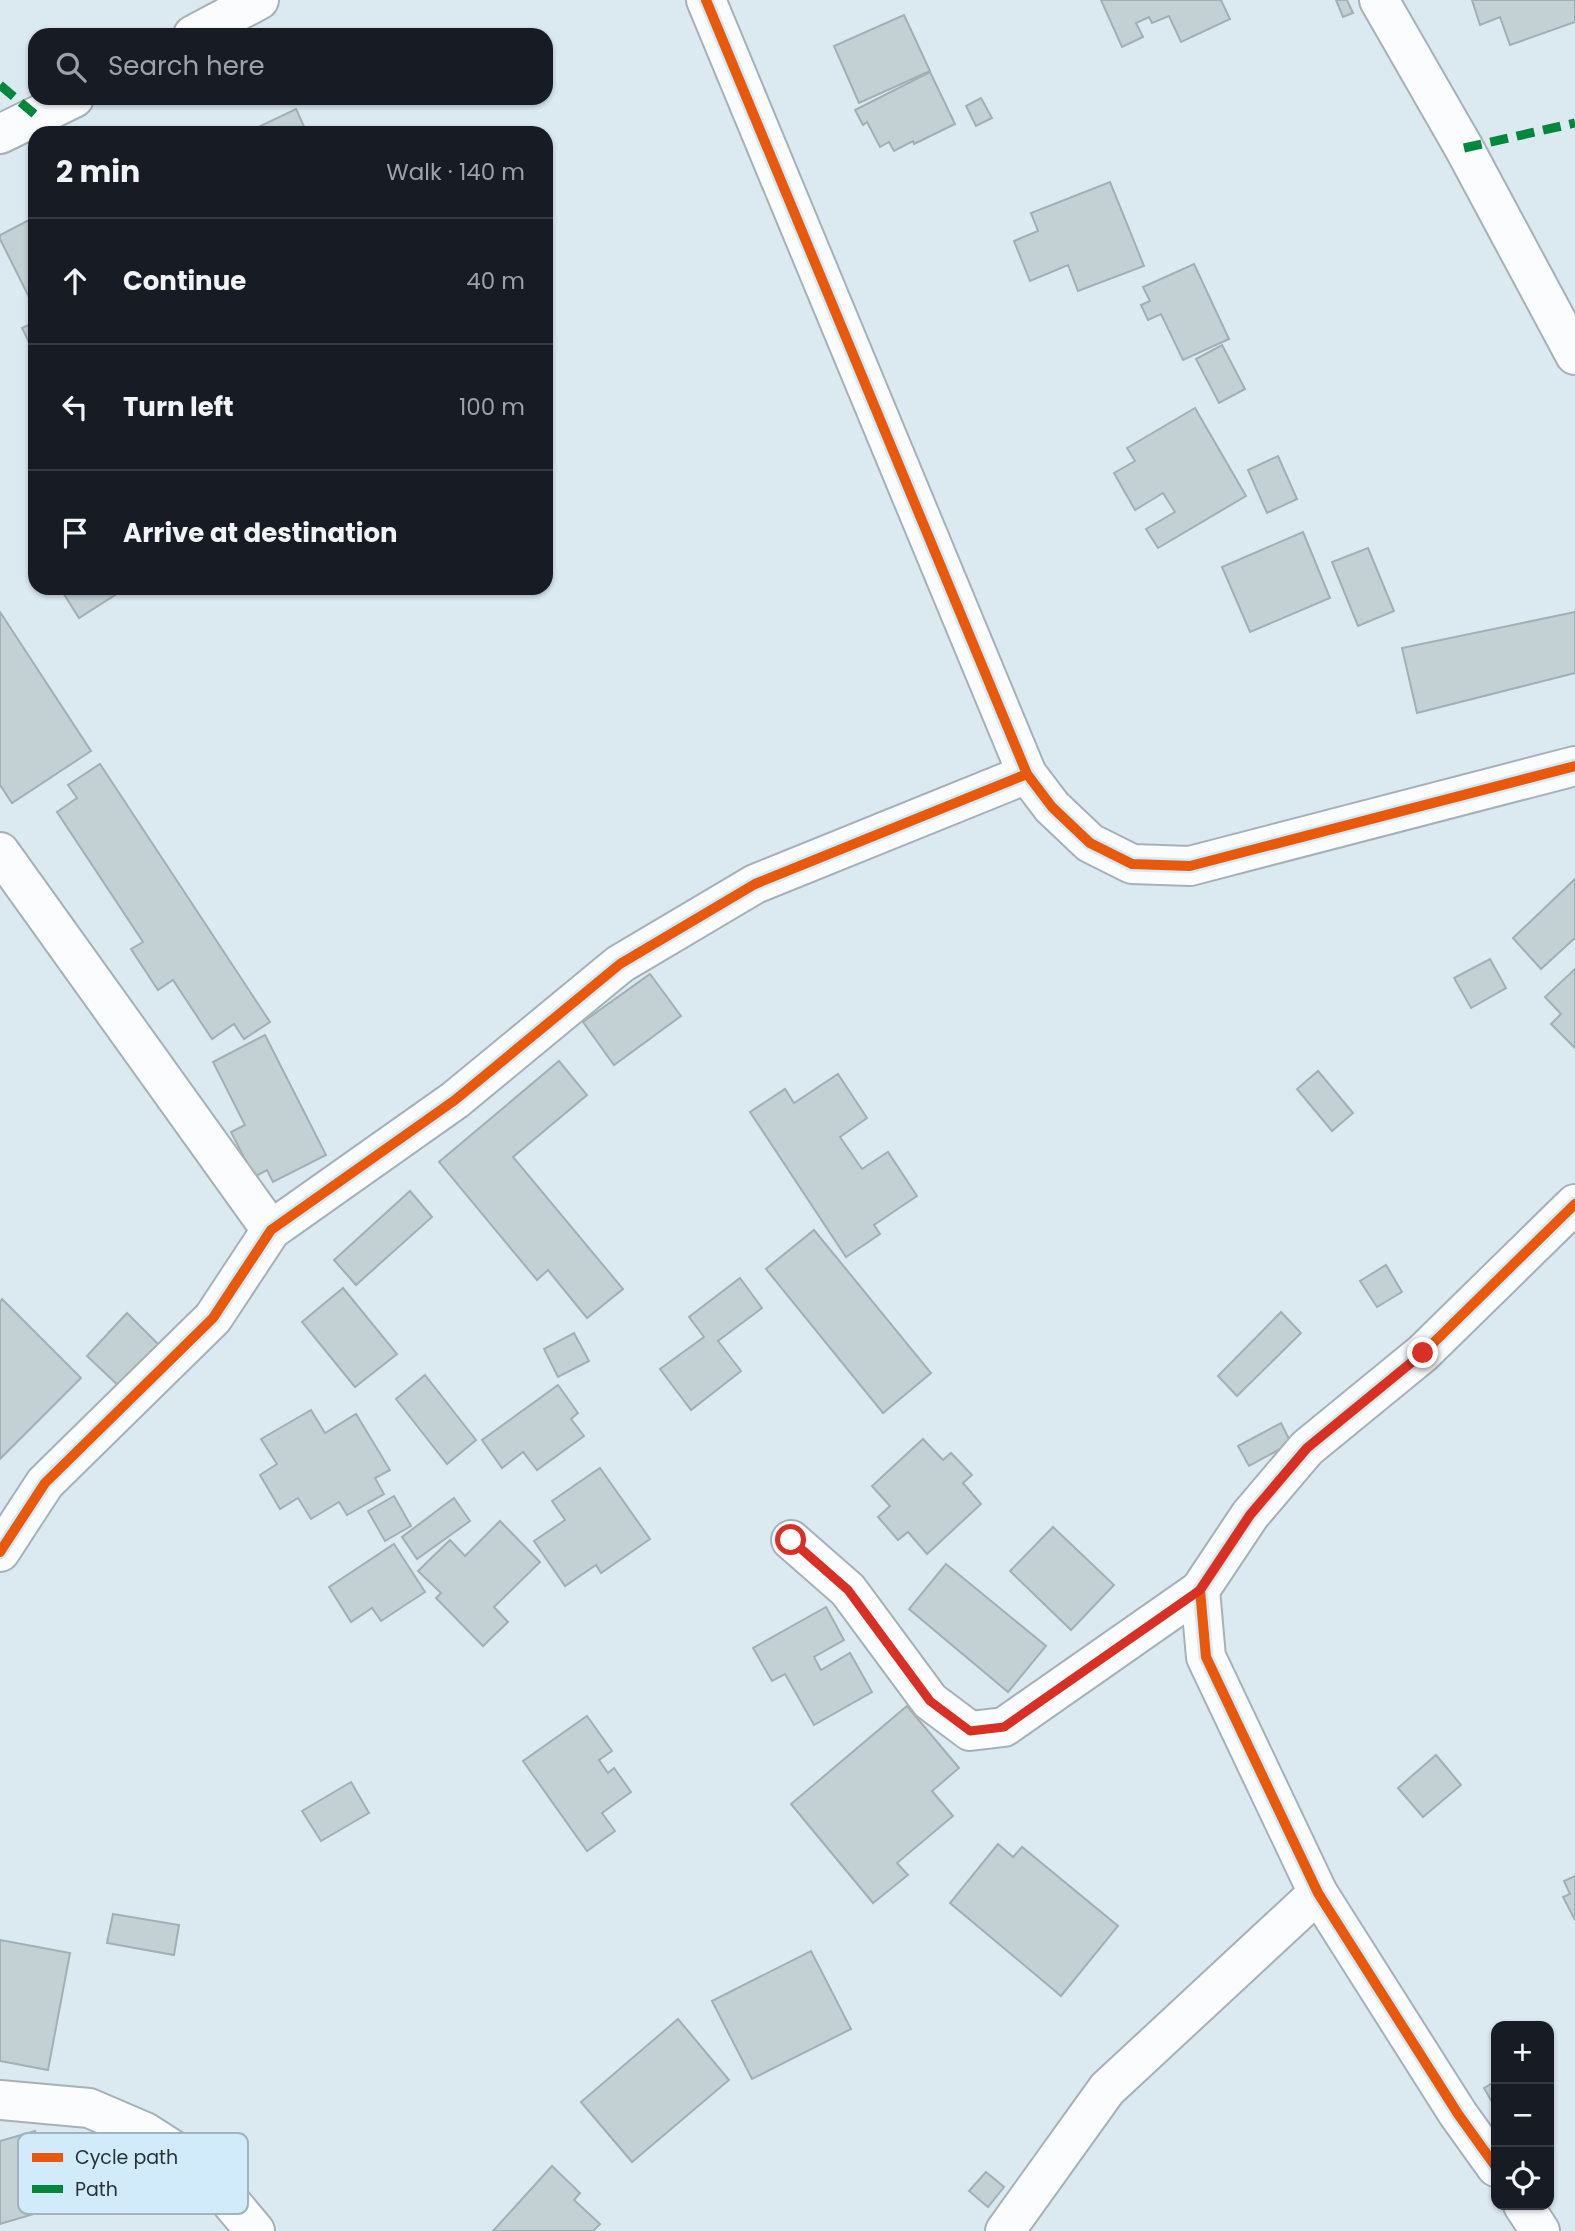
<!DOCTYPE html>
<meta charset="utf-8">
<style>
:root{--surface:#171b24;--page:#242831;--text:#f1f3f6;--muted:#9ea1a6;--line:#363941}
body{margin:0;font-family:Poppins,sans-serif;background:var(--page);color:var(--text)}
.controls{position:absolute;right:21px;bottom:21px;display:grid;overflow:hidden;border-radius:14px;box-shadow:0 2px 5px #0004}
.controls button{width:63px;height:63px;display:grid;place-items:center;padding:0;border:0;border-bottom:2px solid var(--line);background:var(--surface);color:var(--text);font:35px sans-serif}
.stop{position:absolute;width:21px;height:21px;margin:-16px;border:5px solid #d93025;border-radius:50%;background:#fff}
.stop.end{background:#d93025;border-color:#fff;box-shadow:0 2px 7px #0008}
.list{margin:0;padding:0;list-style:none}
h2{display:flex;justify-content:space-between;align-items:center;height:91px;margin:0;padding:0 28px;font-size:30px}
h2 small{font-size:23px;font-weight:400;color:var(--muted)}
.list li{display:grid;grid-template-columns:46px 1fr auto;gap:21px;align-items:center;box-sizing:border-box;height:126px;padding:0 28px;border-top:2px solid var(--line)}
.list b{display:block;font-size:26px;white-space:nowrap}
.list em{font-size:23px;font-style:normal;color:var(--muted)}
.icon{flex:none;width:38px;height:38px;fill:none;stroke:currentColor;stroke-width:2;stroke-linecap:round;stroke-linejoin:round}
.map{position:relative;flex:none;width:1575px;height:2231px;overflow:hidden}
.search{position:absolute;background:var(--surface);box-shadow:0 2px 5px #0004;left:28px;top:28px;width:525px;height:77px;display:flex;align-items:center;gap:18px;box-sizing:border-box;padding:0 24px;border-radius:21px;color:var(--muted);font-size:26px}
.panel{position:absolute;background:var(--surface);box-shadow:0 2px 5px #0004;left:28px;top:126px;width:525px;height:469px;border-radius:21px}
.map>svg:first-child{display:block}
.building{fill:#c3d0d4;stroke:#a2afb3;stroke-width:2}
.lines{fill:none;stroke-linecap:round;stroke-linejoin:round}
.minor-casing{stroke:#a6b1b7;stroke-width:42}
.minor{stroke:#fafcfd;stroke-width:38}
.quiet{stroke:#00873e;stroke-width:9;stroke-dasharray:18 9;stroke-linecap:butt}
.cycleway-casing{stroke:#d1ebfb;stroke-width:15}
.cycleway{stroke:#e8590c;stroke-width:10}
.route{stroke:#d93025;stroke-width:9}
.key{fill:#d1ebfb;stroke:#9eb4c0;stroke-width:2}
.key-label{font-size:19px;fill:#283238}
</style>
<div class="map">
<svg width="1575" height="2231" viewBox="0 0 1575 2231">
<rect width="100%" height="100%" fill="#dbe9f1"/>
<!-- building -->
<g class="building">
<polygon points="1101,0 1221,0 1230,19 1181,42 1169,16 1152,23 1149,17 1136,23 1143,37 1122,47"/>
<polygon points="1336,0 1347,0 1353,13 1343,17"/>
<polygon points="1472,0 1575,0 1575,22 1510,45 1500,17 1480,25"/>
<polygon points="904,15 930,71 859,103 834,46"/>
<polygon points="930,72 955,124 914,144 913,141 894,151 889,142 880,147 867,122 863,125 855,110"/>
<polygon points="981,98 992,118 976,126 966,106"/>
<polygon points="296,109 307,133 249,133 248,132"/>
<polygon points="1110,182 1144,266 1078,291 1068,265 1030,281 1014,241 1038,231 1031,213"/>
<polygon points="35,217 35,309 0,239 0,235"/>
<polygon points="1194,264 1229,339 1183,360 1161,314 1148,320 1141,305 1150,301 1143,287"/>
<polygon points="35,322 35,354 22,328"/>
<polygon points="1222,345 1245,389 1219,403 1196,359"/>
<polygon points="1195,408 1246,496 1158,548 1146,529 1175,512 1163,493 1135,510 1114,473 1135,461 1127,448"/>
<polygon points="1278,456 1297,499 1267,513 1248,470"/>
<polygon points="1303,532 1330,598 1250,632 1222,567"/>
<polygon points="1368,548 1394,611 1358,626 1332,562"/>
<polygon points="60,588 126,588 79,618"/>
<polygon points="0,612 91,751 12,803 0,785"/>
<polygon points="1575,612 1575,673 1417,713 1402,648"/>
<polygon points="100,764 270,1022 244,1039 234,1024 212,1039 173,980 158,990 131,949 143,942 57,812 77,798 68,785"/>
<polygon points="1575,879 1575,938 1541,969 1513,938"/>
<polygon points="1490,959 1506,988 1471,1008 1454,978"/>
<polygon points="1575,969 1575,1048 1551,1024 1561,1014 1545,997"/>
<polygon points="650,974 681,1016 614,1065 583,1022"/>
<polygon points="265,1035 326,1155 273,1182 267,1170 254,1177 231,1132 245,1125 213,1062"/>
<polygon points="559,1061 587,1095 513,1157 623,1289 587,1318 548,1270 537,1280 439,1162"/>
<polygon points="1318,1071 1353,1113 1332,1131 1297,1089"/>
<polygon points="838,1074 867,1118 840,1137 862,1169 888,1152 917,1196 874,1225 880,1234 846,1257 750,1112 785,1089 794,1103"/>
<polygon points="410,1191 432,1217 356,1285 334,1260"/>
<polygon points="814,1230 931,1373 883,1413 766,1269"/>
<polygon points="1386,1265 1402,1292 1377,1307 1360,1281"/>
<polygon points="740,1278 762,1308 718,1341 741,1371 691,1410 660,1369 704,1337 689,1317"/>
<polygon points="343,1288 397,1354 355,1387 302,1322"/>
<polygon points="2,1299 81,1378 0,1459 0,1302"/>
<polygon points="1281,1312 1301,1333 1237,1396 1218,1376"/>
<polygon points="127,1313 162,1348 122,1389 87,1356"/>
<polygon points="574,1333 589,1361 558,1377 544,1349"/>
<polygon points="425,1375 476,1440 447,1464 396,1399"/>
<polygon points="558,1385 578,1413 571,1419 584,1436 537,1470 523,1452 502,1468 482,1440"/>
<polygon points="311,1410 325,1433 356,1414 390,1470 375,1478 384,1494 347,1515 339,1502 311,1519 298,1498 280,1509 260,1475 277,1464 261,1439"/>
<polygon points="1281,1423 1291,1443 1249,1466 1238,1446"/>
<polygon points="923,1439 943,1460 951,1453 972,1475 963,1483 981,1504 927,1554 908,1532 898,1540 878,1517 890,1506 872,1486"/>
<polygon points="600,1468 650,1539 601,1573 596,1565 565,1586 534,1541 565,1520 552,1501"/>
<polygon points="394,1496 411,1526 385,1541 368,1511"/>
<polygon points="454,1498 470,1521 417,1559 402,1537"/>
<polygon points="500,1521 540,1562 494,1607 508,1622 483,1646 436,1598 441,1593 418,1571 450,1540 465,1556"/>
<polygon points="1053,1527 1114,1585 1071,1630 1010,1571"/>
<polygon points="394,1544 425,1592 381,1621 372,1608 351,1622 329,1587"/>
<polygon points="946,1564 1046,1646 1008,1692 909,1609"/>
<polygon points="826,1607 844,1640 814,1657 821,1670 850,1653 872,1692 814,1725 785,1674 772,1681 753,1648"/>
<polygon points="907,1706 959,1768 932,1791 953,1816 897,1863 908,1875 873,1903 791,1804"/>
<polygon points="587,1716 612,1751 599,1760 608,1773 614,1768 631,1792 602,1813 615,1831 587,1851 523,1761"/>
<polygon points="1436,1755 1461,1785 1423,1817 1398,1788"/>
<polygon points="351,1782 369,1813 321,1841 302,1811"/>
<polygon points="998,1844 1013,1857 1022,1847 1118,1926 1061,1996 950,1903"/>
<polygon points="1575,1876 1575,1920 1563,1897 1570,1894 1564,1881"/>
<polygon points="113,1914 179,1925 174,1955 107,1943"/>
<polygon points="0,1940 70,1953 48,2070 0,2061"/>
<polygon points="811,1951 851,2029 752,2079 712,2001"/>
<polygon points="678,2019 729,2080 632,2162 581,2102"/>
<polygon points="1496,2081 1496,2109 1484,2088"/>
<polygon points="35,2131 57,2207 0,2224 0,2141"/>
<polygon points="552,2166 580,2193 574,2200 600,2224 593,2231 493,2231"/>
<polygon points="986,2172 1004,2187 988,2207 969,2191"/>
</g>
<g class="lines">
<defs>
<g id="minor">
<polyline points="706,0 1027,774 1052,807 1090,843 1132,864 1190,866 1575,766"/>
<polyline points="1379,0 1464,148 1575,355"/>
<polyline points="193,35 259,0"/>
<polyline points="0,134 74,98"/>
<polyline points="0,852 271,1230"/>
<polyline points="791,1540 848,1590 930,1701 970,1731 1004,1727 1200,1590"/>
<polyline points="0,1552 45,1483 213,1318 271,1230 455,1100 620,964 755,884 1027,774"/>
<polyline points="0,2100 89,2108 145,2132 204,2170 255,2231"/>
<polyline points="1496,2167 1458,2114 1318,1893 1206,1657 1200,1590 1250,1515 1307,1448 1423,1353 1575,1204"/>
<polyline points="1523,2205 1540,2231"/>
<polyline points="1005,2231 1107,2089 1318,1893"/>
</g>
</defs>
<!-- minor casing -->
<use href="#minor" class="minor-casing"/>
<!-- minor -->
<use href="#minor" class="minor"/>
<!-- quiet -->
<g class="quiet">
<polyline points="0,85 38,117"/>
<polyline points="1464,148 1575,123"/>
</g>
<defs>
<g id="cycleway">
<polyline points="706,0 1027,774 1052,807 1090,843 1132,864 1190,866 1575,766"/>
<polyline points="0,1552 45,1483 213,1318 271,1230 455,1100 620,964 755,884 1027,774"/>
<polyline points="1496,2167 1458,2114 1318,1893 1206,1657 1200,1590 1250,1515 1307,1448 1423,1353 1575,1204"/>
</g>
</defs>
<!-- cycleway casing -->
<use href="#cycleway" class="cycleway-casing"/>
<!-- cycleway -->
<use href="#cycleway" class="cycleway"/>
</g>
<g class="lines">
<!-- route -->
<polyline class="route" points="791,1540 848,1590 930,1701 970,1731 1004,1727 1200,1590 1250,1515 1307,1448 1423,1353"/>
</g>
<!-- legend -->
<rect x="18" y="2133" width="230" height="81" rx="10" class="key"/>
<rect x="32" y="2153" width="31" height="9" fill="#e8590c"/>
<rect x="32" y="2185" width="31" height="8" fill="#00873e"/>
<g class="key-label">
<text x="75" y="2164">Cycle path</text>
<text x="75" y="2196">Path</text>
</g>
</svg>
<div class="controls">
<button>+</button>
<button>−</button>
<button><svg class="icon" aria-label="locate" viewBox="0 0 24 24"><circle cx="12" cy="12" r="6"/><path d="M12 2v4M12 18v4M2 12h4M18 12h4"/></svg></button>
</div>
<div class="stop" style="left:791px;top:1540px"></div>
<div class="stop end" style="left:1423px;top:1353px"></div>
<div class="search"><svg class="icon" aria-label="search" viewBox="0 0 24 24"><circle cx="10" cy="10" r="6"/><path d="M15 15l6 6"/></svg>Search here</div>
<section class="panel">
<h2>2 min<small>Walk · 140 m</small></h2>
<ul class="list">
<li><svg class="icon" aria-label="ahead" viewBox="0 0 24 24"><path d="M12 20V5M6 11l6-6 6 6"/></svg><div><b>Continue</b></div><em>40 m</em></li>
<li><svg class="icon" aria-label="left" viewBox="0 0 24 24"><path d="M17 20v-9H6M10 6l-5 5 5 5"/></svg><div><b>Turn left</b></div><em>100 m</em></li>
<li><svg class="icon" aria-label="arrive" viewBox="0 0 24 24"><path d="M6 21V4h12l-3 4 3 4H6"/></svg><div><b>Arrive at destination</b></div></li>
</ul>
</section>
</div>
